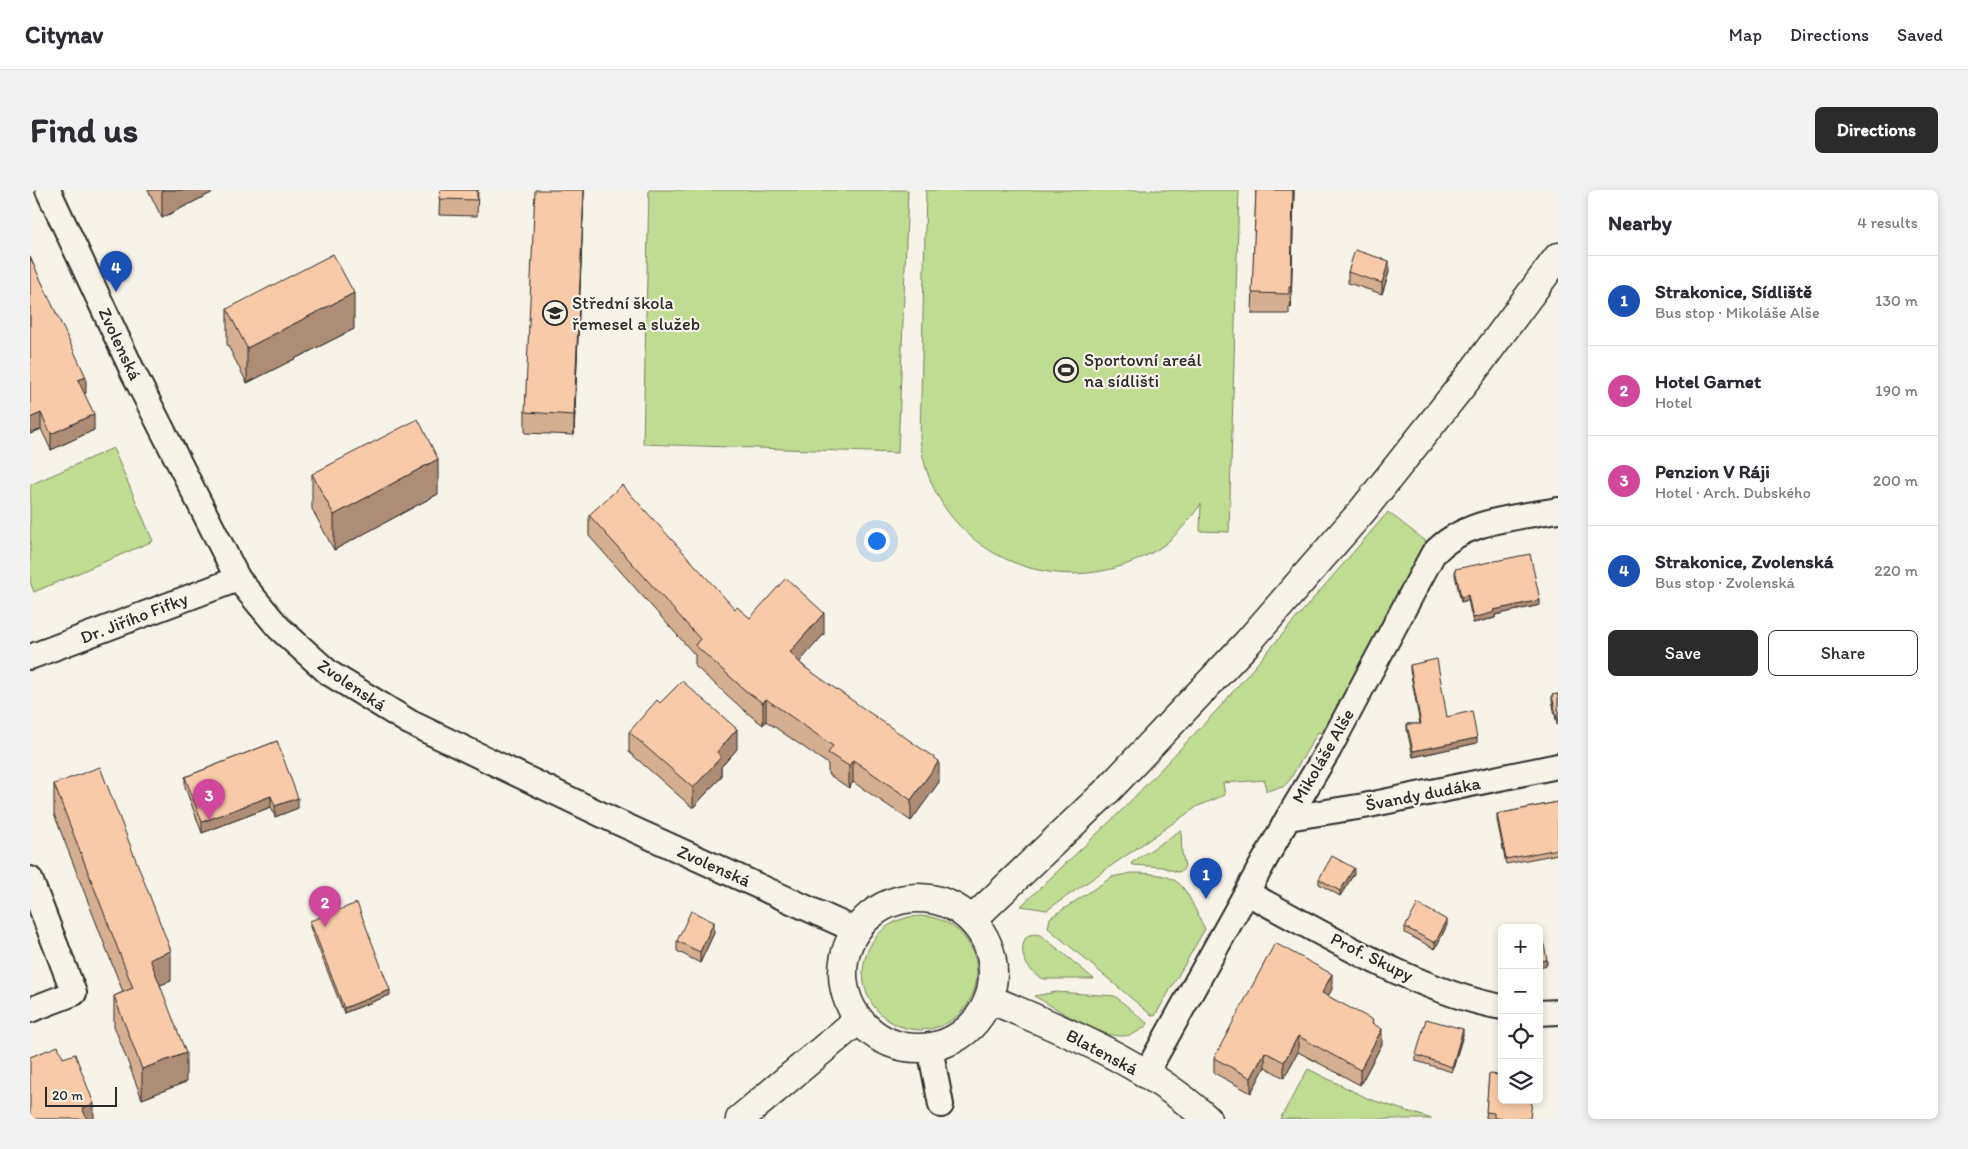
<!DOCTYPE html>
<meta charset="utf-8">
<style>
:root{--surface:#fff;--page:#f2f2f3;--text:#2b2b33;--muted:#7c7c81;--line:#e1e1e2;--accent:#2b2b2b}
body{margin:0;font-family:Itim,sans-serif;background:var(--page);color:var(--text)}
.controls{position:absolute;right:15px;bottom:15px;display:grid;overflow:hidden;border-radius:8px;box-shadow:0 2px 8px #0003}
.controls button{width:45px;height:45px;display:grid;place-items:center;padding:0;border:0;border-bottom:1px solid var(--line);background:var(--surface);color:var(--text);font:25px sans-serif}
.scale{position:absolute;left:15px;bottom:12px;width:72px;box-sizing:border-box;padding-left:5px;border:2px solid #2b2b2b;border-top:0;font-size:14px;line-height:18px;white-space:nowrap;color:#2b2b2b;-webkit-text-stroke:4px #f7f3e8;paint-order:stroke}
.you{position:absolute;left:846px;top:350px;width:18px;height:18px;margin:-12px;border:4px solid #fff;border-radius:50%;background:#1a73e8;box-shadow:0 0 0 8px #1a73e833}
.badge{display:grid;place-items:center;width:32px;height:32px;border-radius:50%;background:var(--accent);color:#fff;font-size:16px;font-weight:700}
.pin{position:absolute;translate:-50% -41px;filter:drop-shadow(0 1px 2px #0008)}
.pin::after{content:'';position:absolute;top:26px;width:18px;height:15px;background:inherit;clip-path:polygon(0 0,100% 0,50% 100%)}
.list{margin:0;padding:0;list-style:none}
h2{display:flex;justify-content:space-between;align-items:center;height:65px;margin:0;padding:0 20px;font-size:21px}
h2 small{font-size:16px;font-weight:400;color:var(--muted)}
.list li{display:grid;grid-template-columns:32px 1fr auto;gap:15px;align-items:center;box-sizing:border-box;height:90px;padding:0 20px;border-top:1px solid var(--line)}
.list b{display:block;font-size:19px;white-space:nowrap}
.list p{margin:0;font-size:16px;white-space:nowrap;color:var(--muted)}
.list em{font-size:16px;font-style:normal;color:var(--muted)}
.actions{display:flex;gap:10px;padding:15px 20px}
.actions a{flex:1;padding:11px 0;border:1px solid var(--accent);border-radius:8px;text-align:center;font-size:18px;color:var(--accent)}
.actions .main{background:var(--accent);color:#fff}
.icon{flex:none;width:28px;height:28px;fill:none;stroke:currentColor;stroke-width:2;stroke-linecap:round;stroke-linejoin:round}
.map{position:relative;flex:none;width:1528px;height:929px;overflow:hidden;border-radius:8px}
header{display:flex;align-items:center;gap:30px;box-sizing:border-box;height:70px;padding:0 25px;background:var(--surface);border-bottom:1px solid var(--line)}
header strong{font-size:24px}
nav{display:flex;gap:28px;margin-inline-start:auto;font-size:18px}
.intro{display:flex;align-items:center;justify-content:space-between;box-sizing:border-box;height:120px;padding:0 30px}
h1{margin:0;font-size:35px}
.button{padding:12px 22px;border-radius:8px;background:var(--accent);color:#fff;font-size:18px;font-weight:700}
main{display:flex;gap:30px;padding:0 30px}
aside{flex:1;background:var(--surface);border-radius:8px;box-shadow:0 2px 8px #0003}
.map>svg:first-child{display:block}
.green{fill:#c0db92;stroke:#76835e}
.lines{fill:none;stroke-linecap:round;stroke-linejoin:round}
.minor-casing{stroke:#2b2b2b;stroke-width:28}
.tertiary-casing{stroke:#2b2b2b;stroke-width:31}
.primary-casing{stroke:#2b2b2b;stroke-width:31}
.minor{stroke:#f7f3e8;stroke-width:24}
.tertiary{stroke:#f7f3e8;stroke-width:28}
.primary{stroke:#f7f3e8;stroke-width:28}
.wall{fill:#d6ae90;stroke:#2b2b2b}
.shaded-wall{fill:#ae8d76;stroke:#2b2b2b}
.building{fill:#f9caa8;stroke:#2b2b2b}
.labels{text-anchor:middle;dominant-baseline:central;stroke-width:4.5;stroke-linejoin:round;paint-order:stroke}
.poi-label{font-size:18px;fill:#2b2b2b;stroke:#f7f3e8;text-anchor:start}
.street-label{font-size:18px;fill:#2b2b2b;stroke:#f7f3e8}
</style>
<header>
<strong>Citynav</strong>
<nav><a>Map</a><a>Directions</a><a>Saved</a></nav>
</header>
<div class="intro"><h1>Find us</h1><a class="button">Directions</a></div>
<main>
<div class="map">
<svg width="1528" height="929" viewBox="0 0 1528 929">
<rect width="100%" height="100%" fill="#f7f3e8"/>
<filter id="ink" filterUnits="userSpaceOnUse"><feTurbulence type="fractalNoise" baseFrequency=".02" numOctaves="2"/><feDisplacementMap in="SourceGraphic" scale="10" xChannelSelector="R" yChannelSelector="G"/><feConvolveMatrix kernelMatrix="1 2 1 2 8 2 1 2 1" color-interpolation-filters="sRGB"/></filter>
<g filter="url(#ink)">
<!-- green -->
<g class="green">
<polygon points="619,0 878,0 868,263 613,254"/>
<path d="M896,0H1209L1199,342L1170,341L1171,314C1157,333 1143,351 1123,362C1026,418 902,361 890,249Z"/>
<polygon points="83,258 123,351 4,402 0,392 0,295"/>
<polygon points="1358,322 1397,352 1294,544 1288,542 1259,591 1253,597 1236,601 1235,590 1193,593 1195,605 1168,616 1017,720 991,716 1092,620 1188,519"/>
<polygon points="1151,640 1152,663 1155,676 1152,681 1147,682 1133,677 1103,675 1101,673"/>
<path d="M1101,683C1156,683 1152,695 1175,739L1125,826L1120,824L1018,738L1020,728L1082,687Z"/>
<circle cx="890" cy="783" r="57"/>
<path d="M1004,744L1011,745L1064,789H1014C997,782 986,762 997,746Z"/>
<path d="M1026,802L1085,806L1118,834C1111,841 1100,847 1090,846C1064,845 1028,819 1004,806Z"/>
<polygon points="1278,879 1339,909 1402,929 1250,929"/>
</g>
<g class="lines">
<defs>
<g id="minor">
<polyline points="18,0 104,184 208,389 249,438 299,483 379,532 585,631 825,740"/>
<polyline points="0,467 208,389"/>
<polyline points="1258,628 1334,616 1528,576"/>
<polyline points="0,689 44,803 0,820"/>
<path d="M1217,703C1293,743 1388,802 1472,817"/>
<polyline points="1509,823 1528,822"/>
<polyline points="900,858 911,915"/>
<path d="M1115,885L1258,628L1299,559L1403,364C1434,330 1484,328 1528,320"/>
</g>
<path id="tertiary" d="M959,809C1034,840 1117,874 1177,929"/>
<g id="primary">
<circle cx="888" cy="783" r="75"/>
<polyline points="942,730 1079,599 1218,452 1333,320 1441,184 1528,67"/>
<polyline points="710,929 828,830"/>
</g>
</defs>
<!-- minor casing -->
<use href="#minor" class="minor-casing"/>
<!-- tertiary casing -->
<use href="#tertiary" class="tertiary-casing"/>
<!-- primary casing -->
<use href="#primary" class="primary-casing"/>
<!-- minor -->
<use href="#minor" class="minor"/>
<!-- tertiary -->
<use href="#tertiary" class="tertiary"/>
<!-- primary -->
<use href="#primary" class="primary"/>
</g>
<!-- wall -->
<g class="wall">
<polygon points="118,0 187,0 132,28"/>
<polygon points="410,0 448,0 447,26 409,25"/>
<polygon points="554,0 544,245 495,243 495,222"/>
<polygon points="1226,0 1264,0 1261,118 1259,117 1259,124 1222,124"/>
<polygon points="0,67 56,203 54,203 64,240 21,260 11,239 0,244"/>
<polygon points="1318,82 1359,82 1352,104 1318,93"/>
<polygon points="197,119 324,139 217,193 197,154"/>
<polygon points="282,284 408,304 304,360 282,319"/>
<polygon points="559,325 720,428 794,444 769,472 909,592 881,631 823,592 819,598 798,584 798,574 736,531 733,535 716,522 665,476 665,465 559,346"/>
<polygon points="1425,379 1510,415 1465,425 1465,428 1443,433 1438,410 1431,412 1425,385"/>
<polygon points="1380,475 1417,527 1447,553 1383,567 1377,540 1377,534 1390,534 1380,480"/>
<polygon points="1528,504 1528,535 1527,535 1522,510 1522,505"/>
<polygon points="630,513 707,559 691,577 691,587 663,618 599,562 599,542"/>
<polygon points="247,551 268,618 245,627 241,617 172,643 155,597 155,587"/>
<polygon points="24,594 141,791 130,795 156,892 112,909 84,836 84,806 93,802 24,624"/>
<polygon points="1528,612 1528,664 1476,674 1467,630 1467,624"/>
<polygon points="1324,684 1310,706 1289,694 1289,689"/>
<polygon points="280,731 360,805 314,823 280,737"/>
<polygon points="1417,735 1405,759 1375,743 1375,737"/>
<polygon points="684,743 670,773 647,761 647,751"/>
<polygon points="1302,799 1298,806 1343,833 1352,854 1330,895 1268,862 1254,888 1235,877 1221,903 1184,883 1184,868"/>
<polygon points="1433,845 1422,882 1386,871 1386,865"/>
<polygon points="1459,884 1500,929 1464,929 1456,928"/>
</g>
<!-- shaded-wall -->
<g class="shaded-wall">
<polygon points="132,0 187,0 132,28"/>
<polygon points="554,0 544,245 544,225"/>
<polygon points="1263,0 1264,0 1261,118 1261,97"/>
<polygon points="1359,71 1359,82 1352,104 1352,93"/>
<polygon points="324,103 324,139 217,193 217,158"/>
<polygon points="56,187 56,203 48,206 48,190"/>
<polygon points="11,223 11,239 0,244 0,228"/>
<polygon points="64,224 64,240 21,260 21,244"/>
<polygon points="408,269 408,304 304,360 304,325"/>
<polygon points="1438,405 1438,410 1431,412 1431,407"/>
<polygon points="1510,410 1510,415 1465,425 1465,428 1443,433 1443,428 1464,420"/>
<polygon points="794,423 794,444 760,483 760,462"/>
<polygon points="736,509 736,531 733,535 733,513"/>
<polygon points="707,539 707,559 691,577 691,587 663,618 663,598 687,562"/>
<polygon points="1447,548 1447,553 1383,567 1383,561"/>
<polygon points="823,570 823,592 819,598 819,576"/>
<polygon points="909,571 909,592 881,631 881,610"/>
<polygon points="241,606 241,617 172,643 172,632"/>
<polygon points="268,608 268,618 245,627 245,616"/>
<polygon points="1324,678 1324,684 1310,706 1310,701"/>
<polygon points="1417,730 1417,735 1405,759 1405,753"/>
<polygon points="684,732 684,743 670,773 670,762"/>
<polygon points="141,761 141,791 120,799 120,769"/>
<polygon points="1517,770 1517,775 1509,777 1509,771"/>
<polygon points="1302,784 1302,799 1292,818 1292,803"/>
<polygon points="360,800 360,805 314,823 314,818"/>
<polygon points="1352,839 1352,854 1330,895 1330,880"/>
<polygon points="1433,839 1433,845 1422,882 1422,877"/>
<polygon points="1268,846 1268,862 1254,888 1254,872"/>
<polygon points="1235,862 1235,877 1221,903 1221,888"/>
<polygon points="156,863 156,892 112,909 112,879"/>
<polygon points="64,914 64,929 52,929 52,918"/>
</g>
<!-- building -->
<g class="building">
<polygon points="410,0 447,0 447,10 409,9"/>
<polygon points="505,0 554,0 544,225 495,222"/>
<polygon points="1226,0 1263,0 1261,97 1259,97 1259,104 1222,103"/>
<polygon points="1325,60 1359,71 1352,93 1318,82"/>
<polygon points="303,64 324,103 217,158 197,119"/>
<polygon points="0,67 56,187 48,190 64,224 21,244 11,223 0,228 0,176 1,175 0,173"/>
<polygon points="388,229 408,269 304,325 282,284"/>
<polygon points="592,295 705,419 707,417 720,428 756,388 794,423 760,462 773,476 909,571 881,610 823,570 819,576 798,563 803,556 736,509 733,513 716,501 665,455 670,449 559,325"/>
<polygon points="1500,364 1510,410 1464,420 1465,422 1443,428 1438,405 1431,407 1425,379"/>
<polygon points="1407,469 1417,527 1442,521 1447,548 1383,561 1377,534 1391,534 1380,475"/>
<polygon points="652,491 707,539 687,562 691,567 663,598 599,542 627,510 630,513"/>
<polygon points="1528,504 1528,530 1527,530 1522,505"/>
<polygon points="247,551 268,608 245,616 241,606 172,632 155,587"/>
<polygon points="70,577 141,761 120,769 156,863 112,879 84,806 103,798 24,594"/>
<polygon points="1528,612 1528,659 1476,669 1467,624"/>
<polygon points="1302,666 1324,678 1310,701 1289,689"/>
<polygon points="327,713 360,800 314,818 280,731"/>
<polygon points="1388,714 1417,730 1405,753 1375,737"/>
<polygon points="661,721 684,732 670,762 647,751"/>
<polygon points="1512,744 1517,770 1509,771 1509,745"/>
<polygon points="1245,753 1302,784 1292,803 1343,830 1342,833 1352,839 1330,880 1268,846 1254,872 1235,862 1221,888 1184,868"/>
<polygon points="1396,829 1433,839 1422,877 1386,865"/>
<polygon points="28,856 33,868 45,864 64,914 52,918 57,929 0,929 0,867"/>
<polygon points="1459,884 1472,885 1472,910 1502,910 1500,929 1478,929 1464,928 1464,923 1456,922"/>
</g>
</g>
<!-- icons -->
<defs>
<symbol id="school-ring" viewBox="-11 -11 22 22"><circle r="9.5" fill="#f7f3e8" stroke="#2b2b2b" stroke-width="1.5"/><path d="M0-5L7-2L0 1L-7-2ZM-4 1L0 2.5L4 1V4Q0 6-4 4Z" fill="#2b2b2b"/></symbol>
<symbol id="stadium-ring" viewBox="-11 -11 22 22"><circle r="9.5" fill="#f7f3e8" stroke="#2b2b2b" stroke-width="1.5"/><path d="M0-5a6.5 5 0 1 0 0 10a6.5 5 0 1 0 0-10ZM-3.5-1.8h7v3.6h-7Z" fill="#2b2b2b"/></symbol>
</defs>
<g fill-rule="evenodd">
<use href="#school-ring" x="511" y="109" width="28" height="28"/>
<use href="#stadium-ring" x="1022" y="166" width="28" height="28"/>
</g>
<g class="labels">
<!-- poi labels -->
<g class="poi-label">
<text x="542" y="113">Střední škola<tspan x="542" dy="21">řemesel a služeb</tspan></text>
<text x="1054" y="170">Sportovní areál<tspan x="1054" dy="21">na sídlišti</tspan></text>
</g>
<!-- street labels -->
<g class="street-label">
<text transform="translate(90 154) rotate(65)">Zvolenská</text>
<text transform="translate(104 428) rotate(-21)">Dr. Jiřího Fifky</text>
<text transform="translate(322 495) rotate(34)">Zvolenská</text>
<text transform="translate(1293 566) rotate(-60)">Mikoláše Alše</text>
<text transform="translate(1393 604) rotate(-11)">Švandy dudáka</text>
<text transform="translate(684 676) rotate(24)">Zvolenská</text>
<text transform="translate(1342 767) rotate(26)">Prof. Skupy</text>
<text transform="translate(1072 862) rotate(28)">Blatenská</text>
</g>
</g>
</svg>
<div class="controls">
<button>+</button>
<button>−</button>
<button><svg class="icon" aria-label="locate" viewBox="0 0 24 24"><circle cx="12" cy="12" r="6"/><path d="M12 2v4M12 18v4M2 12h4M18 12h4"/></svg></button>
<button><svg class="icon" aria-label="layers" viewBox="0 0 24 24"><path d="M12 4l9 5-9 5-9-5zM3 14l9 5 9-5"/></svg></button>
</div>
<div class="scale">20 m</div>
<div class="you"></div>
<div class="pin badge" style="left:1176px;top:709px;background:#1a4fb4">1</div>
<div class="pin badge" style="left:295px;top:737px;background:#d1479c">2</div>
<div class="pin badge" style="left:179px;top:630px;background:#d1479c">3</div>
<div class="pin badge" style="left:86px;top:102px;background:#1a4fb4">4</div>
</div>
<aside>
<h2>Nearby<small>4 results</small></h2>
<ul class="list">
<li><span class="badge" style="background:#1a4fb4">1</span><div><b>Strakonice, Sídliště</b><p>Bus stop · Mikoláše Alše</p></div><em>130 m</em></li>
<li><span class="badge" style="background:#d1479c">2</span><div><b>Hotel Garnet</b><p>Hotel</p></div><em>190 m</em></li>
<li><span class="badge" style="background:#d1479c">3</span><div><b>Penzion V Ráji</b><p>Hotel · Arch. Dubského</p></div><em>200 m</em></li>
<li><span class="badge" style="background:#1a4fb4">4</span><div><b>Strakonice, Zvolenská</b><p>Bus stop · Zvolenská</p></div><em>220 m</em></li>
</ul>
<div class="actions"><a class="main">Save</a><a>Share</a></div>
</aside>
</main>
